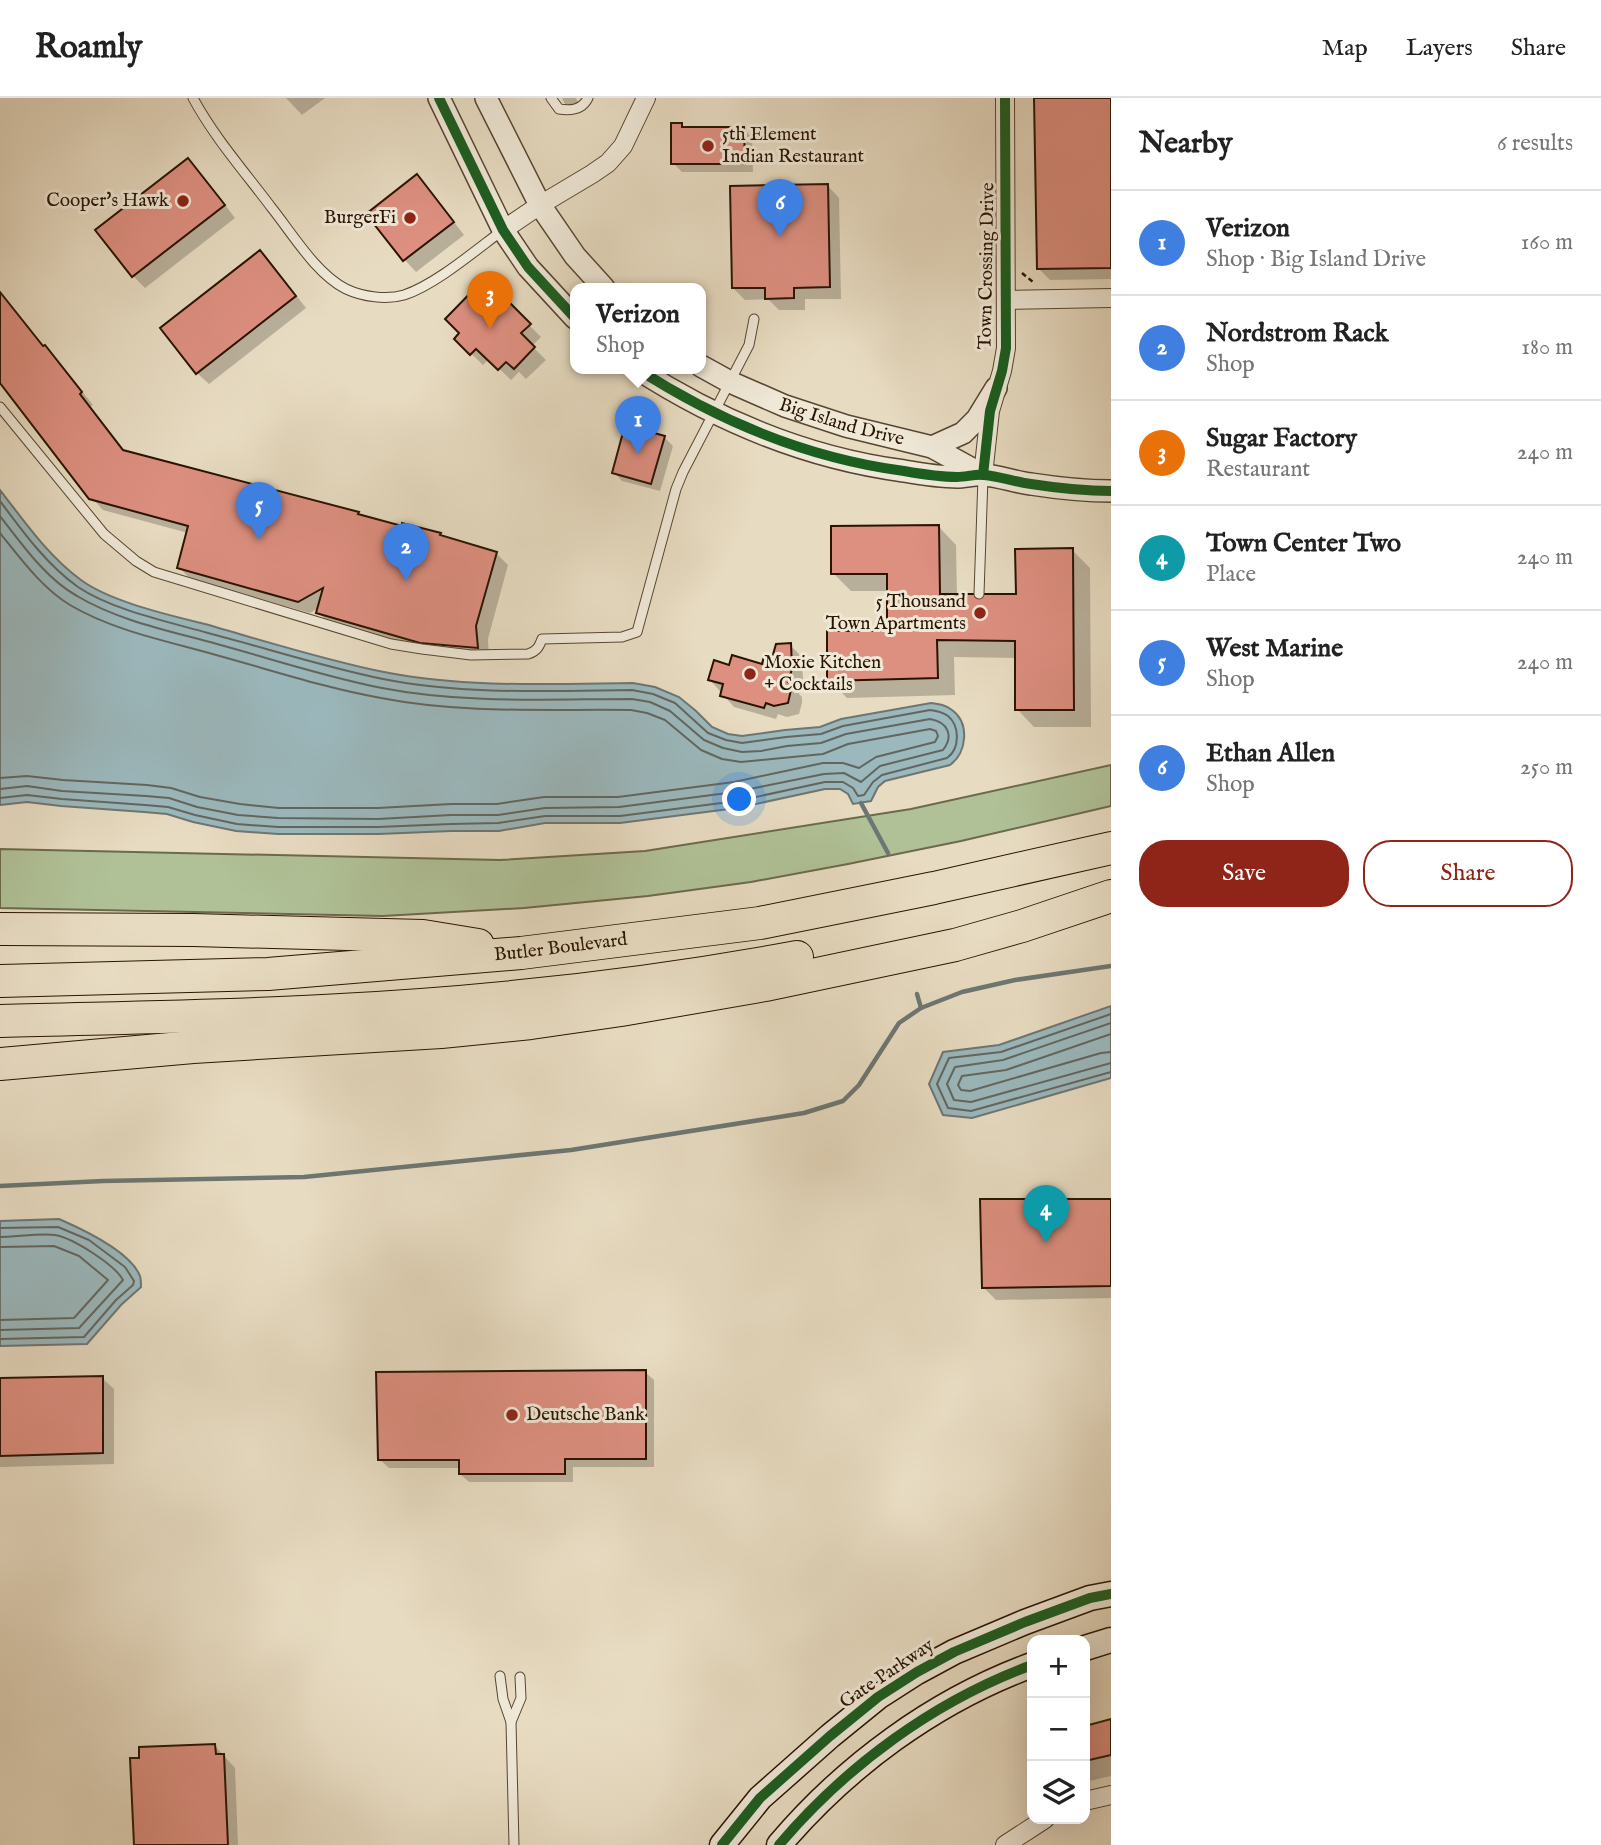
<!DOCTYPE html>
<meta charset="utf-8">
<style>
:root{--surface:#fff;--page:#f2f2f2;--text:#222;--muted:#767676;--line:#e0e0e0;--accent:#8f2418}
body{margin:0;font-family:"IM FELL English",serif;background:var(--page);color:var(--text)}
.controls{position:absolute;right:21px;bottom:21px;display:grid;overflow:hidden;border-radius:14px;box-shadow:0 7px 28px #0002}
.controls button{width:63px;height:63px;display:grid;place-items:center;padding:0;border:0;border-bottom:2px solid var(--line);background:var(--surface);color:var(--text);font:35px sans-serif}
.you{position:absolute;left:740px;top:702px;width:24px;height:24px;margin:-18px;border:5px solid #fff;border-radius:50%;background:#1a73e8;box-shadow:0 0 0 10px #1a73e833}
.badge{display:grid;place-items:center;width:46px;height:46px;border-radius:50%;background:var(--accent);color:#fff;font-size:23px;font-weight:700}
.pin{position:absolute;translate:-50% -58px;filter:drop-shadow(0 2px 4px #0008)}
.pin::after{content:'';position:absolute;top:37px;width:24px;height:21px;background:inherit;clip-path:polygon(0 0,100% 0,50% 100%)}
.popup{position:absolute;left:570px;top:185px;width:136px;height:91px;box-sizing:border-box;display:grid;place-content:center;border-radius:14px;background:var(--surface);filter:drop-shadow(0 2px 5px #0005);font-size:23px;white-space:nowrap;color:var(--muted)}
.popup b{font-size:26px;color:var(--text)}
.popup::after{content:'';position:absolute;left:50%;top:100%;margin-left:-14px;border:14px solid transparent;border-top-color:var(--surface)}
.list{margin:0;padding:0;list-style:none}
h2{display:flex;justify-content:space-between;align-items:center;height:91px;margin:0;padding:0 28px;font-size:30px}
h2 small{font-size:23px;font-weight:400;color:var(--muted)}
.list li{display:grid;grid-template-columns:46px 1fr auto;gap:21px;align-items:center;box-sizing:border-box;height:105px;padding:0 28px;border-top:2px solid var(--line)}
.list b{display:block;font-size:26px;white-space:nowrap}
.list p{margin:0;font-size:23px;white-space:nowrap;color:var(--muted)}
.list em{font-size:23px;font-style:normal;color:var(--muted)}
.actions{display:flex;gap:14px;padding:21px 28px}
.actions a{flex:1;padding:16px 0;border:2px solid var(--accent);border-radius:28px;text-align:center;font-size:24px;color:var(--accent)}
.actions .main{background:var(--accent);color:#fff}
.icon{flex:none;width:38px;height:38px;fill:none;stroke:currentColor;stroke-width:2;stroke-linecap:round;stroke-linejoin:round}
.map{position:relative;flex:none;width:1111px;height:1747px;overflow:hidden}
header{display:flex;align-items:center;gap:42px;box-sizing:border-box;height:98px;padding:0 35px;background:var(--surface);border-bottom:2px solid var(--line)}
header strong{font-size:33px}
nav{display:flex;gap:38px;margin-inline-start:auto;font-size:24px}
main{display:flex}
aside{flex:1;background:var(--surface)}
.map>svg:first-child{display:block}
.green{fill:#b0c197;stroke:#6c6a4c;stroke-width:2}
.water{fill:#9bb8bd;stroke:#6d7672;stroke-width:2}
.shadow{fill:#0003}
.lines{fill:none;stroke-linecap:round;stroke-linejoin:round}
.shore{stroke:#62665f;stroke-width:2}
.stream{stroke:#6d7672;stroke-width:4.5}
.building{fill:#dd8f80;stroke:#291401;stroke-width:2}
.service-casing{stroke:#584631;stroke-width:11}
.minor-casing{stroke:#584631;stroke-width:20}
.tertiary-casing{stroke:#584631;stroke-width:24}
.secondary-casing{stroke:#291401;stroke-width:27}
.motorway-casing{stroke:#291401;stroke-width:34}
.path{stroke:#291401;stroke-width:2.5;stroke-dasharray:5 3.5;stroke-linecap:butt}
.service{stroke:#efe8d7;stroke-width:9}
.minor{stroke:#efe8d7;stroke-width:18}
.tertiary{stroke:#efe8d7;stroke-width:21}
.secondary{stroke:#efe8d7;stroke-width:24}
.motorway{stroke:#e7dbc1;stroke-width:32}
.cycleway-casing{stroke:#efe8d7;stroke-width:15}
.cycleway{stroke:#1b5e20;stroke-width:10}
.poi-dot{fill:#8f2418;stroke:#efe8d7;stroke-width:2.5}
.labels{text-anchor:middle;dominant-baseline:central;stroke-width:6;stroke-linejoin:round;paint-order:stroke}
.poi-label{font-size:19px;fill:#291401;stroke:#efe8d7;text-anchor:start}
.street-label{font-size:19px;fill:#291401;stroke:#efe8d7}
</style>
<header>
<strong>Roamly</strong>
<nav><a>Map</a><a>Layers</a><a>Share</a></nav>
</header>
<main>
<div class="map">
<svg width="1111" height="1747" viewBox="0 0 1111 1747">
<rect width="100%" height="100%" fill="#e7dbc1"/>
<filter id="stains"><feTurbulence type="fractalNoise" baseFrequency=".00286" numOctaves="4"/><feColorMatrix values="0 0 0 0 .2 0 0 0 0 .09 0 0 0 0 .02 0 0 0 .5 -.17"/></filter>
<radialGradient id="worn" r=".72"><stop offset=".6" stop-color="#630" stop-opacity="0"/><stop offset="1" stop-color="#630" stop-opacity=".3"/></radialGradient>
<!-- green -->
<polygon class="green" points="1111,667 1111,708 961,743 848,766 751,784 648,798 524,810 383,818 0,810 0,751 500,762 645,753 911,711"/>
<!-- water -->
<g class="water">
<path d="M0,392C25,424 48,458 81,482C111,504 169,517 205,526C265,543 324,562 384,574C465,590 550,586 633,585L655,589L679,599L696,613L712,629L728,636L742,638L785,632L820,629L841,621L931,605C939,606 946,607 952,612C970,625 967,655 950,667L885,683L878,689L871,703L853,706L848,696L840,691H825L737,710L620,725H545L499,733H451L379,736H278L236,733L193,724L167,716L144,714L61,708L27,704L0,707Z"/>
<polygon points="1111,908 1111,980 972,1020 943,1017 929,986 943,954 999,947"/>
<path d="M59,1121C82,1131 130,1153 140,1178C141,1181 141,1186 141,1189L121,1207L87,1246L0,1248V1123Z"/>
</g>
<!-- shadow -->
<g class="shadow">
<polygon points="286,0 325,0 302,17"/>
<polygon points="562,0 576,0 581,11 574,15 565,6"/>
<polygon points="1036,0 1111,0 1111,181 1050,182 1038,170"/>
<polygon points="681,26 686,31 744,31 752,40 753,74 682,74 673,65"/>
<polygon points="188,62 200,74 235,120 145,190 133,178"/>
<polygon points="416,79 428,90 464,137 416,174 405,162 368,116"/>
<polygon points="828,88 839,100 841,201 805,201 805,212 779,212 768,201 745,202 733,190"/>
<polygon points="260,155 272,166 306,210 209,286 197,275"/>
<polygon points="485,183 541,239 532,248 546,262 526,281 519,274 511,282 489,261 483,267 456,241 462,235"/>
<polygon points="0,193 44,249 56,261 93,307 90,309 126,354 358,415 361,419 440,436 443,440 496,455 508,467 488,541 489,561 433,556 330,526 318,514 320,509 310,515 190,481 179,469 188,435 103,412 91,399 0,282"/>
<polygon points="664,339 673,348 660,393 622,383 614,374"/>
<polygon points="939,429 956,447 957,498 1017,497 1072,452 1090,470 1091,629 1034,629 1017,611 1017,560 954,559 955,597 847,600 829,582 889,535 889,493 851,493 833,475"/>
<polygon points="790,547 802,559 803,583 799,596 802,599 802,605 799,616 787,619 778,616 776,621 734,609 710,582 730,569 763,568"/>
<polygon points="1111,1103 1111,1200 996,1202 984,1190"/>
<polygon points="645,1274 654,1282 654,1369 573,1369 573,1384 469,1384 460,1376 460,1370 389,1370 380,1362"/>
<polygon points="102,1280 114,1291 114,1366 0,1369 0,1281"/>
<polygon points="1111,1623 1111,1678 1085,1684 1085,1629"/>
<polygon points="215,1648 235,1670 238,1747 136,1747"/>
</g>
<g class="lines">
<!-- shore -->
<g class="shore">
<path d="M0,403C23,434 47,467 78,489C112,512 169,524 208,535C266,550 324,569 383,581C464,597 549,593 632,592L653,596L675,605L708,635L726,642L742,645L786,639L821,636L843,628L930,612C937,613 943,614 948,618C960,628 960,651 947,660L882,677L873,684L864,697L858,698L853,690L843,684H825L737,703L620,718H545L498,725L451,726L378,729H278L237,726L195,717L168,709L145,707L62,701L27,697L0,700"/>
<path d="M0,418C21,445 46,481 77,498C119,523 170,533 217,546C272,561 326,579 382,590C464,606 549,601 632,601L650,604L670,613L704,642L723,650L742,654L761,653L787,648L821,645L846,636L930,621C948,624 954,638 943,652L880,668L861,684L844,675L824,676L735,694L619,709L545,710L498,717H451L378,721L278,720L238,717L197,709L169,700L146,698L62,693L27,688L0,691"/>
<path d="M0,435C20,460 42,490 70,507C114,533 167,543 216,557C271,572 325,590 381,600C463,616 547,611 631,612L647,615L665,622L701,652L722,661L741,664L823,656L848,646L930,631L936,633L938,638L935,644L876,659L859,670L843,665H823L734,684L618,699H544L497,706H451L378,710H279L240,706L200,699L171,690L147,687L63,682L27,678L0,680"/>
<polyline points="1111,916 1001,954 949,960 937,986 948,1010 971,1013 1111,974"/>
<polyline points="1111,925 1003,962 955,969 947,986 954,1002 971,1004 1111,965"/>
<polyline points="1111,936 1006,972 962,978 958,987 961,992 970,993 1101,955 1111,954"/>
<polyline points="0,1130 58,1129 89,1142 125,1169 134,1183 133,1187 116,1202 84,1239 0,1241"/>
<path d="M0,1139C15,1139 41,1135 55,1137C73,1140 115,1167 123,1182L79,1230L0,1232"/>
<polyline points="0,1149 54,1148 79,1158 108,1182 74,1220 0,1222"/>
</g>
<!-- stream -->
<g class="stream">
<polyline points="861,705 888,755"/>
<polyline points="917,896 921,910"/>
<polyline points="0,1088 103,1083 304,1079 571,1052 804,1015 843,1003 859,987 899,925 921,910 962,894 1015,882 1111,868"/>
</g>
</g>
<!-- building -->
<g class="building">
<polygon points="1034,0 1111,0 1111,170 1037,171"/>
<polygon points="671,25 682,25 682,29 744,29 745,66 671,66"/>
<polygon points="188,60 225,107 132,179 95,132"/>
<polygon points="417,76 454,124 403,163 366,116"/>
<polygon points="828,86 830,189 794,190 794,200 765,201 765,190 732,190 730,88"/>
<polygon points="260,152 296,198 196,276 160,230"/>
<polygon points="485,180 531,226 521,235 535,249 514,271 506,264 498,272 476,251 470,257 454,241 459,235 445,221"/>
<polygon points="0,194 43,248 45,247 82,294 80,296 123,352 359,414 358,416 402,428 402,425 441,435 440,437 497,454 476,528 478,550 420,545 316,515 323,490 298,504 177,470 188,428 89,401 0,285"/>
<polygon points="625,327 665,338 651,386 612,375"/>
<polygon points="939,427 940,496 1016,496 1015,451 1073,450 1074,612 1015,612 1015,543 937,542 938,580 827,583 827,533 887,533 887,476 831,476 831,428"/>
<polygon points="791,545 792,571 788,584 791,585 791,592 788,605 774,608 766,605 764,610 720,598 723,586 708,582 714,562 729,567 732,557 762,566 764,558 772,560 776,546"/>
<polygon points="980,1101 1111,1101 1111,1188 982,1190"/>
<polygon points="646,1272 646,1361 565,1361 565,1376 459,1376 459,1362 378,1362 376,1274"/>
<polygon points="103,1278 103,1355 0,1358 0,1280"/>
<polygon points="1111,1621 1111,1657 1085,1663 1085,1628"/>
<polygon points="215,1646 216,1656 224,1656 228,1747 134,1747 130,1660 139,1660 139,1649"/>
</g>
<g class="lines">
<defs>
<g id="service">
<path d="M193,0C214,39 244,73 271,109C292,135 316,176 346,191C363,199 387,202 404,197C435,187 476,152 503,132"/>
<path d="M551,0L559,11C571,13 582,12 588,0"/>
<path d="M0,309L104,436L136,463L154,474L391,546L422,551L471,557L528,556C537,553 539,549 542,541L622,539L637,534L676,391L683,374L749,247L754,221"/>
<polyline points="979,496 983,379"/>
<polyline points="500,1578 503,1601 511,1624 514,1747"/>
<polyline points="511,1624 521,1600 520,1579"/>
</g>
<g id="minor">
<polyline points="503,132 540,107 592,76 608,65 623,48 646,0"/>
<polyline points="1007,202 1111,200"/>
<polyline points="983,377 990,313 1002,273 1006,250 1005,0"/>
<polyline points="1085,1703 1111,1697"/>
<polyline points="1005,1747 1045,1721"/>
</g>
<g id="tertiary">
<polyline points="439,0 503,132 528,169 575,220"/>
<polyline points="486,0 540,107 575,158 604,190"/>
<path id="s1" d="M701,268L730,284L785,308L846,328L932,349L983,377"/>
<path d="M636,270C718,323 806,360 904,373C921,376 939,379 957,379C966,379 975,376 984,377C999,378 1015,384 1031,386C1057,390 1084,393 1111,393"/>
<polyline points="932,349 963,335 977,321 996,290"/>
</g>
<g id="secondary">
<polyline points="1085,1550 1111,1542"/>
<polyline points="722,1747 760,1700 830,1638 878,1599 917,1574 954,1554 1025,1524 1090,1500 1111,1496"/>
<path d="M779,1747C846,1668 934,1603 1032,1567"/>
</g>
<g id="motorway">
<polyline points="0,831 193,832 423,838 478,847"/>
<path id="s2" d="M0,883L268,876L521,855L760,825L934,790L1111,750"/>
<path d="M0,923C108,920 215,919 323,913C482,905 641,888 797,859"/>
<polyline points="0,966 193,949 441,934 531,925 621,912 765,887 955,847 1022,828 1111,798"/>
</g>
</defs>
<!-- service casing -->
<use href="#service" class="service-casing"/>
<!-- minor casing -->
<use href="#minor" class="minor-casing"/>
<!-- tertiary casing -->
<use href="#tertiary" class="tertiary-casing"/>
<!-- secondary casing -->
<use href="#secondary" class="secondary-casing"/>
<!-- motorway casing -->
<use href="#motorway" class="motorway-casing"/>
<!-- path -->
<polyline class="path" points="1022,175 1033,184"/>
<!-- service -->
<use href="#service" class="service"/>
<!-- minor -->
<use href="#minor" class="minor"/>
<!-- tertiary -->
<use href="#tertiary" class="tertiary"/>
<!-- secondary -->
<use href="#secondary" class="secondary"/>
<!-- motorway -->
<use href="#motorway" class="motorway"/>
<defs>
<g id="cycleway">
<polyline points="439,0 503,132 528,169 575,220"/>
<path d="M636,270C718,323 806,360 904,373C921,376 939,379 957,379C966,379 975,376 984,377C999,378 1015,384 1031,386C1057,390 1084,393 1111,393"/>
<polyline points="983,377 990,313 1002,273 1006,250 1005,0"/>
<polyline points="722,1747 760,1700 830,1638 878,1599 917,1574 954,1554 1025,1524 1090,1500 1111,1496"/>
<path d="M779,1747C846,1668 934,1603 1032,1567"/>
</g>
</defs>
<!-- cycleway casing -->
<use href="#cycleway" class="cycleway-casing"/>
<!-- cycleway -->
<use href="#cycleway" class="cycleway"/>
</g>
<!-- markers -->
<g class="poi-dot">
<circle cx="708" cy="48" r="7"/>
<circle cx="183" cy="103" r="7"/>
<circle cx="410" cy="120" r="7"/>
<circle cx="980" cy="515" r="7"/>
<circle cx="750" cy="576" r="7"/>
<circle cx="512" cy="1317" r="7"/>
</g>
<g class="labels">
<!-- poi labels -->
<g class="poi-label">
<text x="722" y="37">5th Element<tspan x="722" dy="22">Indian Restaurant</tspan></text>
<text x="169" y="103" text-anchor="end">Cooper's Hawk</text>
<text x="396" y="120" text-anchor="end">BurgerFi</text>
<text x="966" y="504" text-anchor="end">5 Thousand<tspan x="966" dy="22">Town Apartments</tspan></text>
<text x="764" y="565">Moxie Kitchen<tspan x="764" dy="22">+ Cocktails</tspan></text>
<text x="526" y="1317">Deutsche Bank</text>
</g>
<!-- street labels -->
<g class="street-label">
<text transform="translate(987 168) rotate(-89)">Town Crossing Drive</text>
<text stroke="none"><textPath href="#s1" startOffset="152">Big Island Drive</textPath></text>
<text stroke="none"><textPath href="#s2" startOffset="562">Butler Boulevard</textPath></text>
<text transform="translate(887 1576) rotate(-34)">Gate Parkway</text>
</g>
</g>
<rect width="100%" height="100%" filter="url(#stains)"/>
<rect width="100%" height="100%" fill="url(#worn)"/>
</svg>
<div class="controls">
<button>+</button>
<button>−</button>
<button><svg class="icon" aria-label="layers" viewBox="0 0 24 24"><path d="M12 4l9 5-9 5-9-5zM3 14l9 5 9-5"/></svg></button>
</div>
<div class="you"></div>
<div class="pin badge" style="left:638px;top:356px;background:#3f7fe0">1</div>
<div class="popup"><b>Verizon</b>Shop</div>
<div class="pin badge" style="left:406px;top:483px;background:#3f7fe0">2</div>
<div class="pin badge" style="left:490px;top:231px;background:#e8710a">3</div>
<div class="pin badge" style="left:1046px;top:1145px;background:#0f9aa8">4</div>
<div class="pin badge" style="left:259px;top:442px;background:#3f7fe0">5</div>
<div class="pin badge" style="left:780px;top:139px;background:#3f7fe0">6</div>
</div>
<aside>
<h2>Nearby<small>6 results</small></h2>
<ul class="list">
<li><span class="badge" style="background:#3f7fe0">1</span><div><b>Verizon</b><p>Shop · Big Island Drive</p></div><em>160 m</em></li>
<li><span class="badge" style="background:#3f7fe0">2</span><div><b>Nordstrom Rack</b><p>Shop</p></div><em>180 m</em></li>
<li><span class="badge" style="background:#e8710a">3</span><div><b>Sugar Factory</b><p>Restaurant</p></div><em>240 m</em></li>
<li><span class="badge" style="background:#0f9aa8">4</span><div><b>Town Center Two</b><p>Place</p></div><em>240 m</em></li>
<li><span class="badge" style="background:#3f7fe0">5</span><div><b>West Marine</b><p>Shop</p></div><em>240 m</em></li>
<li><span class="badge" style="background:#3f7fe0">6</span><div><b>Ethan Allen</b><p>Shop</p></div><em>250 m</em></li>
</ul>
<div class="actions"><a class="main">Save</a><a>Share</a></div>
</aside>
</main>
